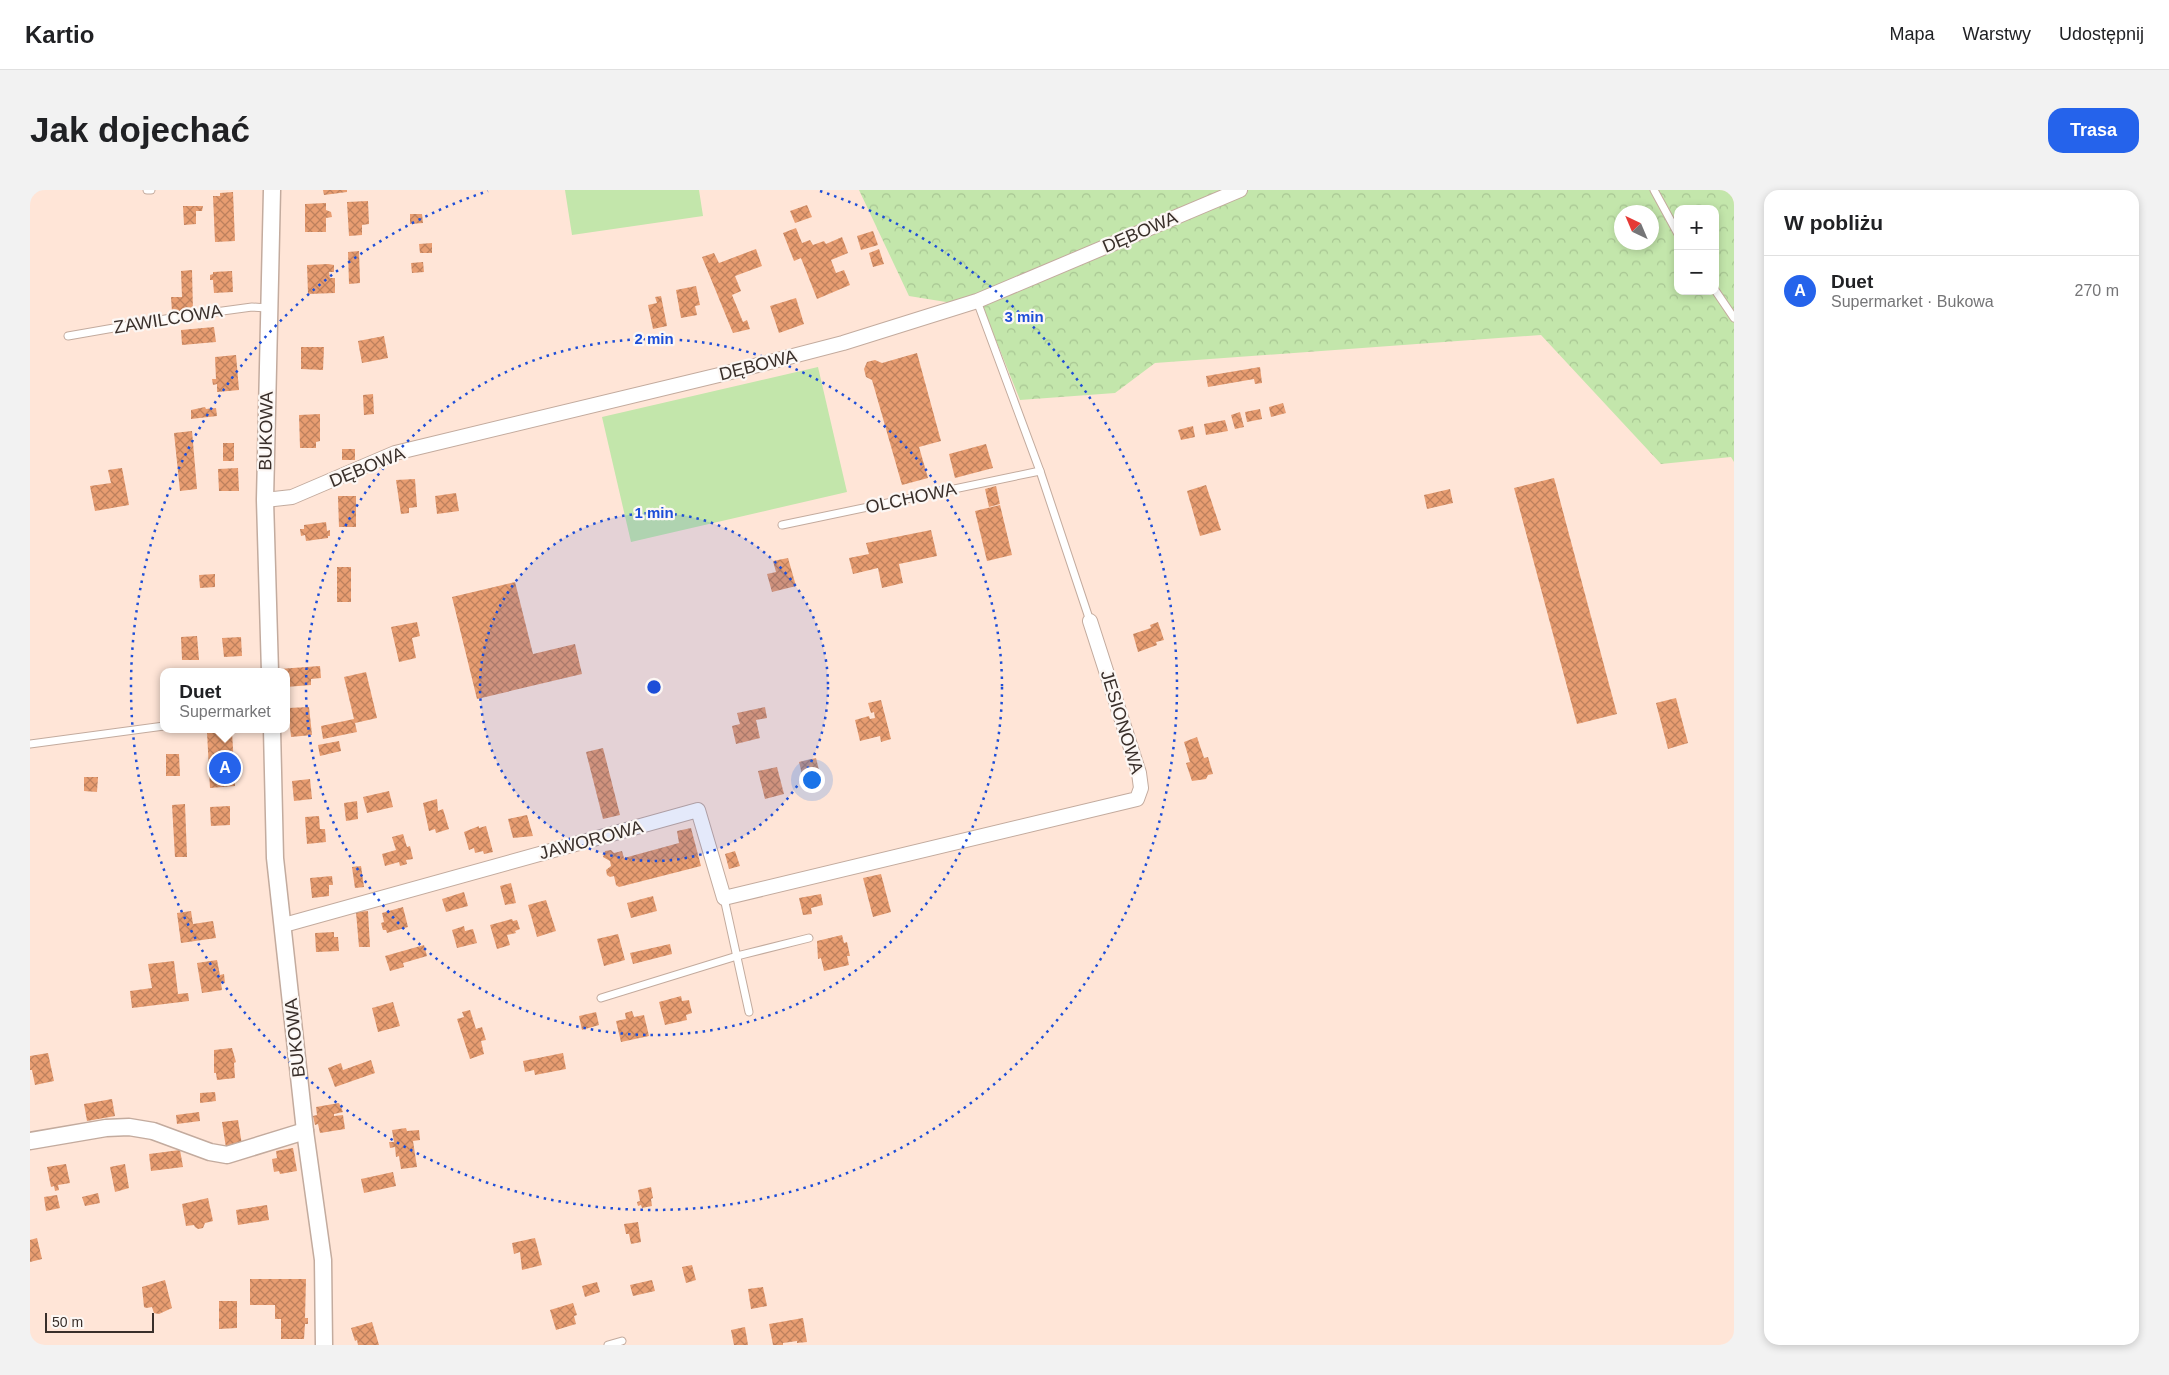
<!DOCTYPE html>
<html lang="pl">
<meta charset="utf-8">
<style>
:root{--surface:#fff;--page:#f2f2f2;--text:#202124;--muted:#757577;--line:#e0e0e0;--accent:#2563eb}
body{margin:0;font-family:Helvetica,sans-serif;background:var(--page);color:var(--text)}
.controls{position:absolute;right:15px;top:15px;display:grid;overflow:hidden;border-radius:10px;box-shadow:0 2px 8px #0003}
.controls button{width:45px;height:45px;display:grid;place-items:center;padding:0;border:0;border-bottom:1px solid var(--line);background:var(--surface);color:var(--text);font:25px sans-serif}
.compass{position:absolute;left:1584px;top:15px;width:45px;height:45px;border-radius:50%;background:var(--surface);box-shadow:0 2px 8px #0003;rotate:316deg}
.scale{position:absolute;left:15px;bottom:12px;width:109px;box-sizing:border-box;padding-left:5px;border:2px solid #392f2a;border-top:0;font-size:14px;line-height:18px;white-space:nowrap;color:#392f2a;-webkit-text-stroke:4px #fcf7f4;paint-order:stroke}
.you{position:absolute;left:781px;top:589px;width:18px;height:18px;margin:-12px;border:4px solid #fff;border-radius:50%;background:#1a73e8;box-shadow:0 0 0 8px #1a73e833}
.badge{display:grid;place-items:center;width:32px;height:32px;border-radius:50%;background:var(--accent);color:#fff;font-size:16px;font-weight:700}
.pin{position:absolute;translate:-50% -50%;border:2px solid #fff;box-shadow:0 1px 5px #0006}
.popup{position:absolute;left:130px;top:478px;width:130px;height:65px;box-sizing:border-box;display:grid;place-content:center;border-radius:10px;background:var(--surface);filter:drop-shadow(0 1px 4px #0005);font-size:16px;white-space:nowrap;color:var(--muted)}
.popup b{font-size:19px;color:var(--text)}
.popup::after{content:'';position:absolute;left:50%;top:100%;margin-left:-10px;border:10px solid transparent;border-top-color:var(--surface)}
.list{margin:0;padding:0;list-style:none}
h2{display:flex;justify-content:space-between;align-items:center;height:65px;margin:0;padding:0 20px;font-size:21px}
h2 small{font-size:16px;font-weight:400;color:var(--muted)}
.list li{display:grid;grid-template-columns:32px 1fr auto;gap:15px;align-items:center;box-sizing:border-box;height:70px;padding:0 20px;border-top:1px solid var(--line)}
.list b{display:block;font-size:19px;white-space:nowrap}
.list p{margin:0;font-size:16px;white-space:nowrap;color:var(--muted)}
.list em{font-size:16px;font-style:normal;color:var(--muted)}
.map{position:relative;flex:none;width:1704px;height:1155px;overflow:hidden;border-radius:15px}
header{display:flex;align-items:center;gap:30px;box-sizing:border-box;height:70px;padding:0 25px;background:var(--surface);border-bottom:1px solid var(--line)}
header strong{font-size:24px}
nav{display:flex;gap:28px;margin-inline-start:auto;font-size:18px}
.intro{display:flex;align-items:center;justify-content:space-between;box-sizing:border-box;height:120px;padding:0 30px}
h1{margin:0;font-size:35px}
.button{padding:12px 22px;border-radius:15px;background:var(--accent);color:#fff;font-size:18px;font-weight:700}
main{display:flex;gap:30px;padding:0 30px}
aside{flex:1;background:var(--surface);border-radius:15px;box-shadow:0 2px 8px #0003}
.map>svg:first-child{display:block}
.green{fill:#c3e6ab}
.forest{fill:url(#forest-crowns);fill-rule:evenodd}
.building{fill:url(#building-cross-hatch)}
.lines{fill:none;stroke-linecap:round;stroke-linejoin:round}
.service-casing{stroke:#c3ab9e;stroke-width:9}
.minor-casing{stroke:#c3ab9e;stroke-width:16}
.tertiary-casing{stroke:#c3ab9e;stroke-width:19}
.service{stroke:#fff;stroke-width:7}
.minor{stroke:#fff;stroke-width:14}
.tertiary{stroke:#fff;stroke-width:16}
.ring{fill:none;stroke:#1d4ed8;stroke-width:2.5;stroke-dasharray:2.5 5}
.labels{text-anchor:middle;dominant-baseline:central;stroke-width:4.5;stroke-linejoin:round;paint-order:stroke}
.street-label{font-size:18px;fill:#392f2a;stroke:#fcf7f4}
.centre{fill:#1d4ed8;stroke:#fcf7f4;stroke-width:2.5}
.ring-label{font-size:15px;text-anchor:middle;font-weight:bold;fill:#1d4ed8;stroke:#fcf7f4;stroke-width:4.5;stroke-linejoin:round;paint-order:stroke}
</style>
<header>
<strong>Kartio</strong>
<nav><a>Mapa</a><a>Warstwy</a><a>Udostępnij</a></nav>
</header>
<div class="intro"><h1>Jak dojechać</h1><a class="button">Trasa</a></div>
<main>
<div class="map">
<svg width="1704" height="1155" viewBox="0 0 1704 1155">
<defs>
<pattern id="forest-crowns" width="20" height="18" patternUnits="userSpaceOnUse" patternTransform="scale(1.25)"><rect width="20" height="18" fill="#c3e6ab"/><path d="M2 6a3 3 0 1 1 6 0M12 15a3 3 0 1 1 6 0" fill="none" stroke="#a8c693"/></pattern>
<pattern id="building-cross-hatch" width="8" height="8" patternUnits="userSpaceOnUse" patternTransform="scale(1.25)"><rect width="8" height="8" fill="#e89d71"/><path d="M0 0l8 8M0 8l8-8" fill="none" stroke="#bd805d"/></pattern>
</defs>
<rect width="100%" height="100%" fill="#ffe5d7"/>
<!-- green -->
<g class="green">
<polygon points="535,0 669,0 673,26 542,45"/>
<polygon points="788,177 817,302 601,352 572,227"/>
</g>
<!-- forest -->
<path class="forest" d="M829,0H1704V272L1701,267L1631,274L1511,145L1125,173L1085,203L990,210L953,118L879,106ZM1648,19H1685V101H1648ZM1592,22H1622V52H1592Z"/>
<!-- building -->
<g class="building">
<polygon points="293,0 317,0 317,2 294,5"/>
<polygon points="203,2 205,51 185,52 183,6 190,6 190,3"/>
<polygon points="338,11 339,34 332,35 332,45 319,46 317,12"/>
<polygon points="296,13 296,20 301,22 302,27 296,28 296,42 275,42 275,14"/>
<polygon points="777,15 782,27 765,33 760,21"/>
<polygon points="153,16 173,16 172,21 166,21 166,34 154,35"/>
<polygon points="380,24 392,24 393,33 380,34"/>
<polygon points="766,38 772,53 780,50 783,55 794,51 796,54 812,47 818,63 801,70 806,83 814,80 820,95 787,109 771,68 764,71 753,43"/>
<polygon points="843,41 848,55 831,60 827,46"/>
<polygon points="402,53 402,63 390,63 389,54"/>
<polygon points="726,59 732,76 705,86 711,101 702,105 713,132 717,130 720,139 703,143 672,67 684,63 689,73"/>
<polygon points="849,59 854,74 843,77 839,63"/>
<polygon points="329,61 330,93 319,94 318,62"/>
<polygon points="393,72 394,82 382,83 381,73"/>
<polygon points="298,74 304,75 304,82 299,82 300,88 305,88 305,103 278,104 277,75"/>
<polygon points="162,80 163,121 142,122 141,107 152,107 151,81"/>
<polygon points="202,81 203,102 184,103 183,90 180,90 180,85 183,84 183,82"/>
<polygon points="666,96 670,115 665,116 667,125 651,128 646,100"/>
<polygon points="631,106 637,136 623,139 618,115 627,113 625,107"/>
<polygon points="766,108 774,134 749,143 740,116"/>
<polygon points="184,137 186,152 152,155 151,140"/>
<polygon points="354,146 358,168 332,173 328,151"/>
<polygon points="271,157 294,157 293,180 271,179"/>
<polygon points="887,163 911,251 889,257 898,288 872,295 842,190 836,187 834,179 837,172 845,170 852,173"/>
<polygon points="206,165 209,200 187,202 187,194 183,195 182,189 186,189 185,167"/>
<polygon points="1230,177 1232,193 1225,194 1224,189 1178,197 1176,186"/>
<polygon points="343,204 344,224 334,225 333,205"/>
<polygon points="1253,213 1256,223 1241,227 1239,217"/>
<polygon points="175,217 176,219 186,218 187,226 161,229 161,220"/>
<polygon points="1230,219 1232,229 1217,232 1215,222"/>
<polygon points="1210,222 1214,237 1205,239 1201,225"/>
<polygon points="290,224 290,251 286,252 286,258 270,258 269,225"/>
<polygon points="1195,230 1198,241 1176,245 1174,234"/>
<polygon points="1163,236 1165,247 1151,250 1148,240"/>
<polygon points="162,241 167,299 150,301 144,243"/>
<rect x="193" y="253" width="11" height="18"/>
<polygon points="956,254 963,278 925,288 919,264"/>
<rect x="312" y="259" width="13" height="11"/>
<polygon points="92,278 99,315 65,321 60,296 81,293 78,280"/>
<polygon points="208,278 209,301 189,301 188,279"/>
<polygon points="1524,288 1587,524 1547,534 1484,298"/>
<polygon points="385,289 387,317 379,318 379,323 371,324 366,290"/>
<polygon points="1176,295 1191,340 1170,346 1157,301"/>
<polygon points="966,296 970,314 959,317 955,299"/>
<polygon points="1420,299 1423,313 1397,319 1394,305"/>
<polygon points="426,303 429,321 407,324 405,306"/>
<polygon points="308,306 326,306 326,337 309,337"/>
<polygon points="970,315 982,365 957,371 945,321"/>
<polygon points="296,332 297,341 300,340 300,346 298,346 298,348 276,351 275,345 271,346 270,339 274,339 274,335"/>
<polygon points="901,340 907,366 869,374 873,393 852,398 848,378 823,384 819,368 839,364 836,353"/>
<polygon points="758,368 766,396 742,402 737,384 746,382 743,371"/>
<rect x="307" y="377" width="14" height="35"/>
<polygon points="185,384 185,397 170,398 169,385"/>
<polygon points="485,392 503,464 545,454 552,484 447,509 422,407"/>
<polygon points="387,432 390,446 382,448 386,468 369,472 361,437"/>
<polygon points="1128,432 1134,450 1126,452 1127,455 1108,462 1103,444 1121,438 1120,435"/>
<polygon points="167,446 169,470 152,470 151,447"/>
<polygon points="211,447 212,466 194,467 192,448"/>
<polygon points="290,476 291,488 281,489 281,495 256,497 256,482 250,482 249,479"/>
<polygon points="336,482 347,528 325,533 327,542 293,549 291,536 324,529 314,487"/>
<polygon points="1646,508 1658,553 1638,559 1626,513"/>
<polygon points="851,510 861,549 851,552 850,546 830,551 825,530 839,526 840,529 845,528 844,522 841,523 838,513"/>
<polygon points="279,517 282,545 261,547 258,518"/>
<polygon points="735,517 737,528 726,530 730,548 706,554 702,536 710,534 707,523"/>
<polygon points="202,541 205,596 180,598 177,542"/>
<polygon points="1167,547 1174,568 1178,567 1183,584 1178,585 1176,589 1162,591 1156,573 1160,572 1154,552"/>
<polygon points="309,551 311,561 290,566 288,555"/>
<polygon points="573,558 590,625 573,629 556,562"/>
<polygon points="136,564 149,564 150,586 136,586"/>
<polygon points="786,568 793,596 776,600 769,572"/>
<polygon points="747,577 754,604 735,609 728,581"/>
<polygon points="54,587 68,587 67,602 54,601"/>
<polygon points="280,589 282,609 264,611 262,591"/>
<polygon points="359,601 363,617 337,623 333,607"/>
<polygon points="407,609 408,621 413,619 419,639 406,643 405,639 399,641 393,613"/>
<polygon points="327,611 328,629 316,631 314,613"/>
<polygon points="155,614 157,667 145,667 142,615"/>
<polygon points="200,616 200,635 181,636 180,617"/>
<polygon points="497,625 503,646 483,648 478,629"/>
<polygon points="289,626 290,639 295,639 296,652 277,654 275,627"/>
<polygon points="449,636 449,638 456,636 463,662 454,664 453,661 445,663 444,658 439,660 434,642"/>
<polygon points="661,638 671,676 589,697 586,695 584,686 580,687 577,685 576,680 581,676 580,671 573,667 575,661 581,660 584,663 592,661 594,668 649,653 647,641"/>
<polygon points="373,644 377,657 380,656 383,669 376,670 377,674 370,676 369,672 355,676 352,664 366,660 362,647"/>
<polygon points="705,661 710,676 699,679 695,664"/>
<polygon points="331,676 334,697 325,698 322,677"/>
<polygon points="851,684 861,722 843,727 833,688"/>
<polygon points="302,686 303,695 299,695 299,706 282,708 280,688"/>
<polygon points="481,693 486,713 475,715 470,696"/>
<polygon points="434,702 438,716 416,722 412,709"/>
<polygon points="791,704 793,715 781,718 782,724 773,725 769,708"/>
<polygon points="623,706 627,721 601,728 597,713"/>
<polygon points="516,710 526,741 507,747 498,715"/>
<polygon points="373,717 378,737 357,743 356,740 353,740 351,733 354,732 352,723"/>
<polygon points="161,721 163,734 183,731 186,748 151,753 147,723"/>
<polygon points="338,721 340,757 329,757 326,722"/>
<polygon points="482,729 483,731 487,730 490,739 485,741 486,743 477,745 480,755 467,759 460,735"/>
<polygon points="434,736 435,741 443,739 447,753 427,758 422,740"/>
<polygon points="304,742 304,747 308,747 309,761 286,762 285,743"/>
<polygon points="588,744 595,770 574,776 567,749"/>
<polygon points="812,745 814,753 817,752 820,766 817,766 819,775 794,781 791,768 788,769 787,751"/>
<polygon points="640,754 642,764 603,774 600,763"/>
<polygon points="394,755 397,766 373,773 374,777 360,781 355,766"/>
<polygon points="187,770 190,785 194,784 195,793 191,793 192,800 172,803 167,773"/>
<polygon points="144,771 148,804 158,803 159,811 102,818 100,801 122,798 118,774"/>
<polygon points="651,806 652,811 659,810 662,823 656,825 657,830 635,835 629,812"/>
<polygon points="363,812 370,836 348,842 342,818"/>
<polygon points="440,820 446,839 452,837 456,850 451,851 454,864 440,869 427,829 434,827 432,822"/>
<polygon points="602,821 604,827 614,825 619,846 591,852 586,831 596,829 595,823"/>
<polygon points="566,822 569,835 552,840 549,826"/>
<polygon points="202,858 206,872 204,873 205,888 187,890 186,883 184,883 184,860"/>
<polygon points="18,863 24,891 5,895 2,880 0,880 0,866"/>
<polygon points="533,863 536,879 505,885 504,880 495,882 493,871"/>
<polygon points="341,870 345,883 305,897 298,878 311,873 313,880"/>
<polygon points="185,902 186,911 170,913 170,903"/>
<polygon points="82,909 85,926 57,931 54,914"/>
<polygon points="309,913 313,922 304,924 304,926 313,925 315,939 290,943 288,934 285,935 283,926 287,925 286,917"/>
<polygon points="169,922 170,931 147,934 146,925"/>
<polygon points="208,930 212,955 196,958 192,932"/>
<polygon points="376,938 377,941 389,940 390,950 383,951 387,977 371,979 369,966 366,967 365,957 360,958 359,952 364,952 362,940"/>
<polygon points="263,958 267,981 250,984 249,981 244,982 242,969 247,968 246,961"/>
<polygon points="150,960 153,977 121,981 119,964"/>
<polygon points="36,974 40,993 28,995 29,1000 25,1001 24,996 21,997 17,977"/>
<polygon points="95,974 99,998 85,1002 80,977"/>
<polygon points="363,982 366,996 334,1003 331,989"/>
<polygon points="621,997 623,1008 621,1009 622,1016 612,1018 611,1015 608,1016 607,1012 610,1011 608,1000"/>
<polygon points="68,1003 70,1013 55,1016 52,1007"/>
<polygon points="27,1005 30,1018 16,1021 14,1007"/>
<polygon points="178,1008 183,1031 175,1033 173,1038 168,1039 165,1037 164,1035 156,1036 152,1014"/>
<polygon points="237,1015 239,1030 208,1035 206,1020"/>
<polygon points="608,1032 611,1052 601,1054 599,1044 596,1044 594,1034"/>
<polygon points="7,1048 12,1069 0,1072 0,1050"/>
<polygon points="505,1048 512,1075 492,1080 490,1062 484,1064 482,1053"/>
<polygon points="662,1075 666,1090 656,1093 652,1077"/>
<polygon points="220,1089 276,1089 275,1128 278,1128 278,1134 275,1134 274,1149 251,1149 251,1129 245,1129 245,1115 220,1115"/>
<polygon points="135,1090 142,1118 129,1124 124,1123 122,1117 116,1118 114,1117 112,1097"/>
<polygon points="622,1090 625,1101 603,1106 600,1095"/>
<polygon points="567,1092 570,1102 555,1107 552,1096"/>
<polygon points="733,1097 737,1116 721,1119 718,1099"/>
<polygon points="189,1111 207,1111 207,1138 189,1139"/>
<polygon points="543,1113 547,1125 544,1126 546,1134 526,1140 520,1120"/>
<polygon points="773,1128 777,1152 767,1153 767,1151 753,1153 753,1155 743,1155 739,1134"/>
<polygon points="342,1132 349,1155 328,1155 327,1150 325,1151 321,1138"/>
<polygon points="715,1137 718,1155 704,1155 701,1140"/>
</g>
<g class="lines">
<defs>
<g id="service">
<polyline points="117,0 121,0"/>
<polyline points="1624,0 1648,44"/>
<polyline points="1685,100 1704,128"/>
<polyline points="947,111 1010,281 1060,431"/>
<polyline points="38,146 141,128 222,117 238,118"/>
<polyline points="752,335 1010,281"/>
<polyline points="0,554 134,536"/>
<polyline points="694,708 719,822"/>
<polyline points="571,808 707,766 779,748"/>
<polyline points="578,1155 592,1151"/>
</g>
<g id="minor">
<polyline points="235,310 262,307 365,263 689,185 813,153 947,111 1210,0"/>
<polyline points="254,735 668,620 694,708 1107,609 1111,598 1109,583 1060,431"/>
</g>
<g id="tertiary">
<polyline points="240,482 235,310 242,0"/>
<polyline points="242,539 245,668 275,941 293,1070 294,1155"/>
<polyline points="0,951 76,938 99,937 123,941 180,962 197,965 275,941"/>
</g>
</defs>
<!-- service casing -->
<use href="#service" class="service-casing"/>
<!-- minor casing -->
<use href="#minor" class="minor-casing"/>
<!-- tertiary casing -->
<use href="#tertiary" class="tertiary-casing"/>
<!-- service -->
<use href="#service" class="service"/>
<!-- minor -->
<use href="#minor" class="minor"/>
<!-- tertiary -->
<use href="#tertiary" class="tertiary"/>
</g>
<!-- distance rings -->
<circle cx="624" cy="497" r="174" fill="#1d4ed8" fill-opacity=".12"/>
<g class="ring">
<circle cx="624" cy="497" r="174"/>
<circle cx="624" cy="497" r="348"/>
<path d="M790 1A523 523 0 1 1 458 1"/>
</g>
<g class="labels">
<!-- street labels -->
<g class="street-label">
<text transform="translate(1110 42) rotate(-23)">DĘBOWA</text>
<text transform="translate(138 129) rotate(-9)">ZAWILCOWA</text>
<text transform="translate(728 175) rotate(-14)">DĘBOWA</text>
<text transform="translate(236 241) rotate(-89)">BUKOWA</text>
<text transform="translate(337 277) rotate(-22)">DĘBOWA</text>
<text transform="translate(881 308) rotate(-12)">OLCHOWA</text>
<text transform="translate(1092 532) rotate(73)">JESIONOWA</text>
<text transform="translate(561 650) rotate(-15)">JAWOROWA</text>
<text transform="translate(265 848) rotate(-96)">BUKOWA</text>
</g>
</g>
<circle cx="624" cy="497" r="8" class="centre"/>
<g class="ring-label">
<text x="994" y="132">3 min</text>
<text x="624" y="154">2 min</text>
<text x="624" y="328">1 min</text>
</g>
</svg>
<div class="controls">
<button>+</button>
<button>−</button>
</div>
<svg class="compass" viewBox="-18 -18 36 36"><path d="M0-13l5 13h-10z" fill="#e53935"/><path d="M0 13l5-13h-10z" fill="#757577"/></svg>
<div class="scale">50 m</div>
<div class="you"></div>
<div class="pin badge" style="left:195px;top:578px">A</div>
<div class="popup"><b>Duet</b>Supermarket</div>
</div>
<aside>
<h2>W pobliżu<small></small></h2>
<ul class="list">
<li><span class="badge">A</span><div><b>Duet</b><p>Supermarket · Bukowa</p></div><em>270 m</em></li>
</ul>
</aside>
</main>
